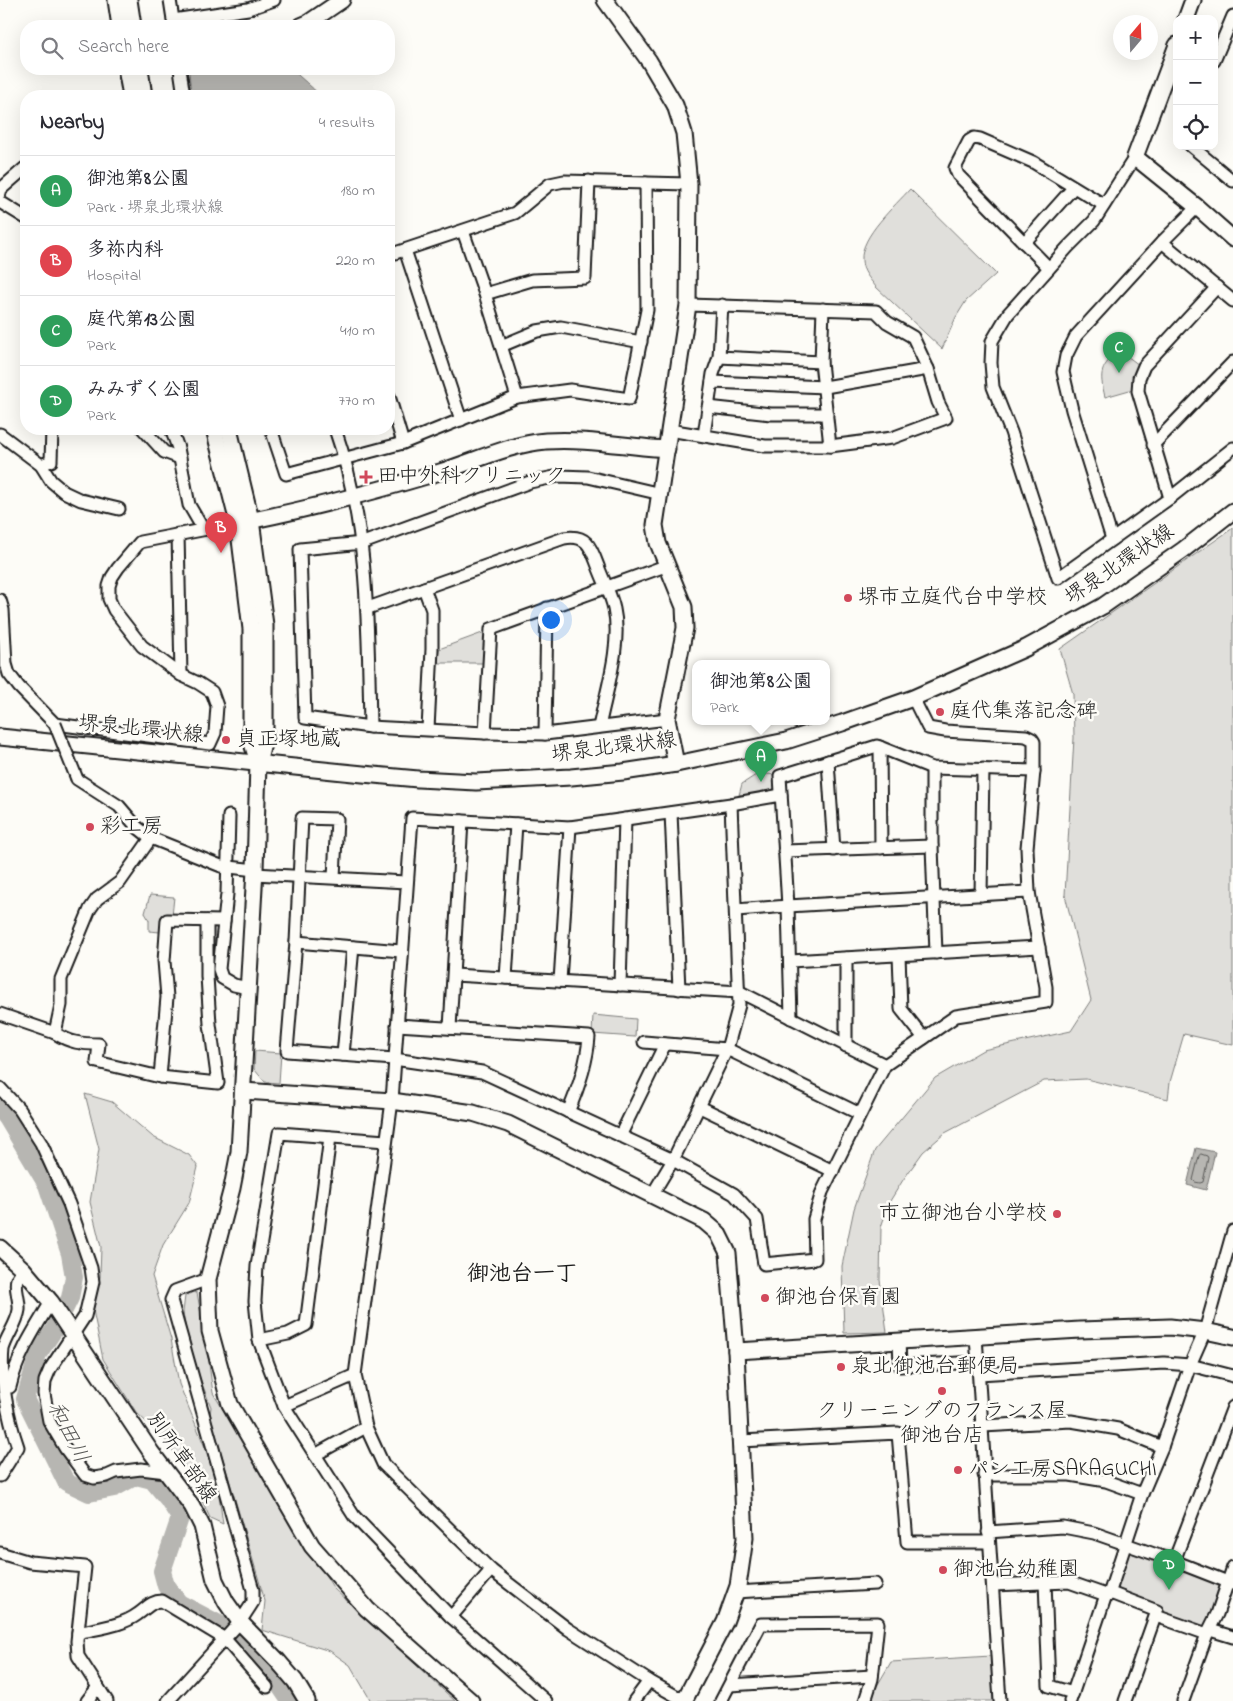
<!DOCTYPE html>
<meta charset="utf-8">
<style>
:root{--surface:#fff;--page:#f2f2f3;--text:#2b2b33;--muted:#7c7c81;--line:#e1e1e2;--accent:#2563eb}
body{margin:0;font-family:"Indie Flower","Klee One",sans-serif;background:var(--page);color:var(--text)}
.controls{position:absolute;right:15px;top:15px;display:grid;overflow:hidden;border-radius:10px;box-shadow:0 5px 20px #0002}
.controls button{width:45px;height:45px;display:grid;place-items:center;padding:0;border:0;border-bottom:1px solid var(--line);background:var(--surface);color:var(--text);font:25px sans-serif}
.compass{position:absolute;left:1113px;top:15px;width:45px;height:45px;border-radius:50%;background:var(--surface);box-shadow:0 5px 20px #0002;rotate:19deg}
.you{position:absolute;left:550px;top:619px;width:18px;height:18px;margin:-12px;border:4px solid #fff;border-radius:50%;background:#1a73e8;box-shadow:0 0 0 8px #1a73e833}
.badge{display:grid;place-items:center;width:32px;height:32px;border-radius:50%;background:var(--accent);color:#fff;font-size:16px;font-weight:700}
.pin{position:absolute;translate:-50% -41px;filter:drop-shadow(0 1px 2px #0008)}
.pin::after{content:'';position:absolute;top:26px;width:18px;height:15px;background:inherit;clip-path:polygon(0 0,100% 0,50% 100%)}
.popup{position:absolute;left:692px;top:660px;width:138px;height:65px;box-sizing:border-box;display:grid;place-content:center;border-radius:10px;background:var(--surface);filter:drop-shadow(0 1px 4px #0005);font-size:16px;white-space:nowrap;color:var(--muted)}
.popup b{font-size:19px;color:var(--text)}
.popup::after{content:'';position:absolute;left:50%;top:100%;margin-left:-10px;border:10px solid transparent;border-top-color:var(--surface)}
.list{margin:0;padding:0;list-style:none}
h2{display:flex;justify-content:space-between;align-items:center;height:65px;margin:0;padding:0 20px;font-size:21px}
h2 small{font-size:16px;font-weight:400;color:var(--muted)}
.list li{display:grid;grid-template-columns:32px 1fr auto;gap:15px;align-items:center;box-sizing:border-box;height:70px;padding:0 20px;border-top:1px solid var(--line)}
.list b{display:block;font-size:19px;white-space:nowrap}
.list p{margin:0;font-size:16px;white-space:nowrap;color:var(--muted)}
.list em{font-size:16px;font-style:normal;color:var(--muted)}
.icon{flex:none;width:28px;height:28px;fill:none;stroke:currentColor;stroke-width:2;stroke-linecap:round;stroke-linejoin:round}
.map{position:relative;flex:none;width:1233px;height:1701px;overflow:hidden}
.search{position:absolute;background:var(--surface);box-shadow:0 5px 20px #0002;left:20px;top:20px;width:375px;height:55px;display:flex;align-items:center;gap:12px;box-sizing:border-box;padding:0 18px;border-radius:20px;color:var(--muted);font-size:19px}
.panel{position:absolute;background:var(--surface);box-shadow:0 5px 20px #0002;left:20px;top:90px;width:375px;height:345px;border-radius:20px}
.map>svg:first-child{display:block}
.green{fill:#e0dfdb;stroke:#7e7e7c}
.water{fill:#b7b6b2;stroke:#797876}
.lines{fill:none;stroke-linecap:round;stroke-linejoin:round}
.shore{stroke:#5a5a58;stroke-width:1}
.river{stroke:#b7b6b2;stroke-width:18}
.street-casing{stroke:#1c1c1c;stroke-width:15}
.secondary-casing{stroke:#1c1c1c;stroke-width:19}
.street{stroke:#fdfcf7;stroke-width:11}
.secondary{stroke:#fdfcf7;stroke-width:15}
.street-bridge-casing{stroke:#1c1c1c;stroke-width:15;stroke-linecap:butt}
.street-bridge{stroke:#fdfcf7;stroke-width:11}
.poi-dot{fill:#d1495b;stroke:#fdfcf7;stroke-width:2}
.labels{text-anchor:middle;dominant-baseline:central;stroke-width:5;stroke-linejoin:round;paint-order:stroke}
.poi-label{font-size:21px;fill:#1c1c1c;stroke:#fdfcf7;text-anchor:start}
.street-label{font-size:21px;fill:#1c1c1c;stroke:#fdfcf7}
.neighbourhood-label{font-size:22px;font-weight:bold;fill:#1c1c1c;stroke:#fdfcf7}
.water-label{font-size:22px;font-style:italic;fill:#5a5a58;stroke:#fdfcf7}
</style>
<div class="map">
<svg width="1233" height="1701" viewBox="0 0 1233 1701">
<rect width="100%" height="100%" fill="#fdfcf7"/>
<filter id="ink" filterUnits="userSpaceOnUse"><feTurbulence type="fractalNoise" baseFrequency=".02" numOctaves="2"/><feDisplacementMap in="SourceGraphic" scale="10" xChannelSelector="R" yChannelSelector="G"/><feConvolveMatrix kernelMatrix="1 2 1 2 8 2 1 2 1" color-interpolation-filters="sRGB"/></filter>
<g filter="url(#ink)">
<!-- green -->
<g class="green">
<path d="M910,189L996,274L966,301L956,317L942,349L876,287C870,279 862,271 862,260C860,236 896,205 910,189Z"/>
<path d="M1119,350L1139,365L1134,375L1133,389L1105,397C1099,372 1100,368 1119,350Z"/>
<polygon points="1233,528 1233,1045 1184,1034 1170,1082 1168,1099 1086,1079 1044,1081 945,1133 923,1152 903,1180 890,1201 881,1227 880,1280 887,1332 844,1333 842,1266 854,1209 875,1150 935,1078 983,1050 1071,1031 1091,1000 1065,895 1074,738 1073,694 1060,649"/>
<polygon points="485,632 484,663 438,663 439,649"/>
<polygon points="759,773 775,775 776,786 774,790 770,792 739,795 742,784"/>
<polygon points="150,895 174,897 172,916 162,916 160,932 149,931 149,920 145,913"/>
<polygon points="593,1015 636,1019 635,1037 592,1034"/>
<polygon points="255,1051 281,1053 279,1083 265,1082 254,1069"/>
<polygon points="85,1094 112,1102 153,1137 189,1155 198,1167 189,1203 163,1245 152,1276 171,1339 179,1384 216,1474 223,1524 210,1518 188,1470 163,1438 136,1412 103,1359 93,1310 100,1277 101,1247 90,1202 99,1149"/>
<polygon points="193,1292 197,1293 205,1335 213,1393 334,1589 455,1701 371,1701 350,1665 330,1651 262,1630 265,1601 210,1415 211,1407 189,1350 183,1312 185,1296"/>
<polygon points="1129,1549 1226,1586 1209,1630 1113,1594"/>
<polygon points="991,1656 993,1701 871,1701 874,1691 891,1662"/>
</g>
<!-- water -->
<g class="water">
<path d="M189,69H292C301,79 312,86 320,96H191Z"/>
<polygon points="1196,1148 1215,1152 1206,1190 1187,1185"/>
</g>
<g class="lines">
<!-- shore -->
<polygon class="shore" points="1201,1154 1207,1156 1208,1158 1203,1182 1200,1183 1195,1182 1193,1180 1199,1156"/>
<!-- river -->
<polyline class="river" points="0,1109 7,1118 47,1185 70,1254 74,1277 70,1298 54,1330 38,1354 25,1399 66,1482 89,1493 114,1488 136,1476 152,1480 168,1499 180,1518 162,1571 166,1586 179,1603 219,1624 243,1644 267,1667 290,1701"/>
<defs>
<g id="street">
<polyline points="170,0 174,26"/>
<polyline points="173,20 248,9 274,0"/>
<polyline points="1214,61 1233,16"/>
<polyline points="180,69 184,96"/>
<polyline points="1191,146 1233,181"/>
<polyline points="1135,157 1094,221 1068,247 1008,314 992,341 991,363 993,387 1011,432 1058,578 1170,498 1233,448"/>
<polyline points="0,193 1,189 25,168"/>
<polyline points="0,202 26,218"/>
<polyline points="463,231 485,294 517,397"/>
<polyline points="1162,242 1233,301"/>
<polyline points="1024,243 1074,187"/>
<polyline points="405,250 461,420"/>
<polyline points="389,255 515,213 550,184 564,181 689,184"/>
<polyline points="1049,268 958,175 955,168 969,141 974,138 980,139 1033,162 1104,205"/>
<polyline points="485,294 532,280 585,278 589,181"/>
<polyline points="823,309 821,362 830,446"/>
<polyline points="501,346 537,331 561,327 641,342"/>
<polyline points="719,357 821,362"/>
<polyline points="712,382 825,387 928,369"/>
<polyline points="389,396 403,443"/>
<polyline points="708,407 771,414 827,414"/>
<polyline points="143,429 164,452 180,458"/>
<polyline points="171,429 178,448 189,505 203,529"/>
<polyline points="271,429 286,474 403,443 517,397 570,390 629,399 647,310 646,183"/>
<path d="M335,429C369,526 368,626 370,727"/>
<polyline points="669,430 765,446 830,446 892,438 946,418 938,402 928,369 913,337 887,322 876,311 688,305"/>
<polyline points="0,434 41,465 51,481 64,492 81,500 119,509"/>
<polyline points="704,435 713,374 719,357 722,305"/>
<polyline points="1153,445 1233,362"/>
<polyline points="41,465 51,461 52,429"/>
<polyline points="661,494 588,477 559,476 530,482 363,543 300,549 305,718 370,727 485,733 491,629 668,565"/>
<polyline points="1170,498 1138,391 1139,378 1144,366 1217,287"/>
<polyline points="178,534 181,675"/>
<polyline points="1112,539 1072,410 1063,372 1066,356 1076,336 1162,242 1197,207"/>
<polyline points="424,588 432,610 432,649 428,729"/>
<polyline points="0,600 3,610 6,664 9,674 19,687 55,724 210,744 215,733 217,706 212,692 198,683 181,675 142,646 114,610 109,599 109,586 112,577 118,568 140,542 238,523"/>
<path d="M368,608L564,538C587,534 591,547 598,566C603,580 611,594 614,609C622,644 606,692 599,727"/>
<polyline points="485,733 545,734 667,719"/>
<polyline points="545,734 547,608"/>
<polyline points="880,747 881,848"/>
<polyline points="828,761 834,850"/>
<polyline points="932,768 932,846 936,953"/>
<polyline points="77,779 119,806 137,827 151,838 221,866 255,870"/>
<polyline points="671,813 679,989"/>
<polyline points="229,816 227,894 219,969 222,978 234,985 248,988"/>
<polyline points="784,851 932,846"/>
<polyline points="254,874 406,882"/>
<polyline points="981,895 983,769"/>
<polyline points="736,910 788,906 1029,892"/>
<polyline points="296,942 302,818 337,819 334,877"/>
<polyline points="401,951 296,942 287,1051 394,1059 482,1072 673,1160 734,1194 757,1219 764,1264 815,1259 814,1219 822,1192 885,1065 956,1016 1046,1002 1046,987 1029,892 1027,848 1034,771 1034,742 1032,739 1026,736 945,731 928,728 913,698"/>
<polyline points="899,955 901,1009 924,1038"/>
<polyline points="790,961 1039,947"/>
<polyline points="454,975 740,992 885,1065"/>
<polyline points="506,978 516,824"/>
<polyline points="560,981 570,827"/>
<polyline points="620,985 625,819"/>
<polyline points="0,1014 55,1033 61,1005 61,979 90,909 97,899 120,882 151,838"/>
<polyline points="791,1018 788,906 780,776 877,746 932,768 1034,771"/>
<path d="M397,1025L589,1037C587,1064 579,1087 568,1112"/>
<polyline points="450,1028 462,821"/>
<path d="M55,1033C70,1043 82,1044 99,1044L97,1062L160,1077L218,1083L210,1024L207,976V921"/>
<polyline points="644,1042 727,1049 860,1114"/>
<polyline points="846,1046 846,958"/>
<polyline points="343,1055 353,947"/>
<polyline points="160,1077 167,997 164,961 167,920 224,921"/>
<polyline points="0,1088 20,1110 41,1143 69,1204 91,1268 93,1282 85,1316 50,1369 45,1381 44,1394 49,1421 65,1448 85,1475 94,1478 107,1476 116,1472 141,1469 166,1472"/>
<polyline points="700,1107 833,1171"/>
<polyline points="620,1136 665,1044"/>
<polyline points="386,1141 279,1133 257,1266 255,1301 259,1340 284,1406 354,1516 451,1617 546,1701"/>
<polyline points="652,1195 673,1160 727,1049 739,1005 731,804"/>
<polyline points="976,1336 1000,1701"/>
<polyline points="259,1340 288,1334 306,1325 330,1137"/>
<polyline points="899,1340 900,1366 978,1362"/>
<polyline points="979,1374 1164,1363 1190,1365 1233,1376"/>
<path d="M10,1387C17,1356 34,1330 51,1302"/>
<polyline points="284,1406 355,1375"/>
<polyline points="1233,1407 1174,1561 1233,1584"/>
<polyline points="983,1426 1071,1421 1118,1429 1162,1447"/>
<polyline points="741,1441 898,1433 907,1542 989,1542"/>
<polyline points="315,1455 366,1427"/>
<polyline points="984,1475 1070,1475 1106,1481 1142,1494"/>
<path d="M0,1476L18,1447C8,1418 0,1379 3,1349C7,1335 17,1324 19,1310C20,1300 14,1288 17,1279C18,1276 22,1272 23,1269"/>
<polyline points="988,1532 1063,1527 1094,1533 1174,1561"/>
<polyline points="0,1553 30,1562 85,1567 77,1641 78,1656 107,1701"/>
<polyline points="1045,1582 1049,1686 1073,1693"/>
<polyline points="993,1585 1069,1582 1106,1595 1113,1594 1157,1611 1125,1701"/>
<polyline points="736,1592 875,1584"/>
<polyline points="1109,1594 1142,1494 1162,1447 1190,1365 1205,1331 1233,1231"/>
<polyline points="1156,1616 1207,1634 1183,1701"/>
<polyline points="451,1617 491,1570"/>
<polyline points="1210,1630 1233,1637"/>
<path d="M78,1633C98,1628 122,1626 138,1614C147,1608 151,1601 162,1601L225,1639L267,1687"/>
<polyline points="1207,1634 1217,1614 1233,1567"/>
<polyline points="730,1685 872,1676"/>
<polyline points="87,1701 98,1687"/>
<polyline points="168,1701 240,1622 253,1602 253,1590 171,1300 175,1291 208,1279"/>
<polyline points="634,1701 649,1681"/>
<polyline points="685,1701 649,1681 568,1629 491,1570 383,1464 366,1427 355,1375 392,1101 412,818 570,827 731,804 781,795"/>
<polyline points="721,1701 761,1624 878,1623 872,1679 865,1701"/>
<polyline points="1070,1701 1106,1595"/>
</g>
<g id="secondary">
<polyline points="116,0 120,26"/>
<polyline points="129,0 133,26"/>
<polyline points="605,0 649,61 675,105 684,133 689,184 688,305 655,525 658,543 684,607 685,628 667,719 676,764"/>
<polyline points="1186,19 1193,0"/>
<polyline points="301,26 308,23 342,0"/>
<polyline points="1177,45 1135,157 1197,207 1233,239"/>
<polyline points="126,69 131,96"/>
<polyline points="140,69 144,96"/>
<polyline points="214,429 238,523 251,629 251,740 258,762"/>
<polyline points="229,429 251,520 265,625 265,736 258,763 255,870 239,1152 232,1188 208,1279 210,1331 230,1404 312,1546 367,1609 471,1701"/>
<path d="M238,523C307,510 373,492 440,472C475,461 510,444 546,441C587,438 627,447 667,449"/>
<polyline points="0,737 363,774 418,779 476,782 571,777 623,772 676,764 786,741 842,723 913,698 1026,648 1103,606 1183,550 1233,511"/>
<polyline points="243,1091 392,1101 473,1113 508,1124 704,1221 718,1233 728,1253 736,1351 745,1538 738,1586 725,1622 684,1701"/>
<polyline points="0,1248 23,1269 51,1302 151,1452 192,1506 202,1526 215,1580 226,1602 240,1622 277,1660 295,1681 307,1701"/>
<polyline points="736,1351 1080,1330 1170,1327 1205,1331 1233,1337"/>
</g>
</defs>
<!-- street casing -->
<use href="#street" class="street-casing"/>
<!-- secondary casing -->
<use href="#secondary" class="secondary-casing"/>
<!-- street -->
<use href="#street" class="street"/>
<!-- secondary -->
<use href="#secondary" class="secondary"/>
<defs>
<polyline id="street-bridge" points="55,724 77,779"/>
</defs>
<!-- street-bridge casing -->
<use href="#street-bridge" class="street-bridge-casing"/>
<!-- street-bridge -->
<use href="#street-bridge" class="street-bridge"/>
</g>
</g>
<!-- markers -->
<g class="poi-dot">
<path d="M363.5 469.5h5v5h5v5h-5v5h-5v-5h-5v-5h5z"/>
<circle cx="848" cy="598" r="5"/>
<circle cx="940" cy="712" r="5"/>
<circle cx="226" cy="740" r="5"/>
<circle cx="90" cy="827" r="5"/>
<circle cx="1057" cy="1214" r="5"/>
<circle cx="765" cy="1298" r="5"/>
<circle cx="841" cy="1367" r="5"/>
<circle cx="942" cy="1391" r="5"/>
<circle cx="958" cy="1470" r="5"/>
<circle cx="943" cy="1570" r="5"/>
</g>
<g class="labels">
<!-- poi labels -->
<g class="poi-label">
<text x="377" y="477">田中外科クリニック</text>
<text x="858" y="598">堺市立庭代台中学校</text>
<text x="950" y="712">庭代集落記念碑</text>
<text x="236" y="740">貞正塚地蔵</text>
<text x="100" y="827">彩工房</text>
<text x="1047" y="1214" text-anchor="end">市立御池台小学校</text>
<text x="775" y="1298">御池台保育園</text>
<text x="851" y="1367">泉北御池台郵便局</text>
<text x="942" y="1412" text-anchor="middle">クリーニングのフランス屋<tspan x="942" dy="24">御池台店</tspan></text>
<text x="968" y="1470">パン工房SAKAGUCHI</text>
<text x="953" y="1570">御池台幼稚園</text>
</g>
<!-- street labels -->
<g class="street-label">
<text transform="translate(1120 565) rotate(-34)">堺泉北環状線</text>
<text transform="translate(141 730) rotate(6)">堺泉北環状線</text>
<text transform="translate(614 748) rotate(-7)">堺泉北環状線</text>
<text transform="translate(181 1458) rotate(55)">別所草部線</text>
</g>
<!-- neighbourhood labels -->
<g class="neighbourhood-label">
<text x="522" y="1275">御池台一丁</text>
</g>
<!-- water labels -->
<g class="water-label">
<text transform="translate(67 1433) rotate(63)">和田川</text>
</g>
</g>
</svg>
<div class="controls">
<button>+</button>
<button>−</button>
<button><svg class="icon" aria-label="locate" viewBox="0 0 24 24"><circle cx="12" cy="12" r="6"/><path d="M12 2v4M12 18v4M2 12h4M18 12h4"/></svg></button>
</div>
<svg class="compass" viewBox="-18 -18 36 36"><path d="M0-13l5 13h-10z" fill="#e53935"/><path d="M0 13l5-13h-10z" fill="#7c7c81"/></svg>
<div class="you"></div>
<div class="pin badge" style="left:761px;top:782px;background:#2e9e5b">A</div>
<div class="popup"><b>御池第8公園</b>Park</div>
<div class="pin badge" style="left:221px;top:553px;background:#e0444e">B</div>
<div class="pin badge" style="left:1119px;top:373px;background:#2e9e5b">C</div>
<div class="pin badge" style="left:1169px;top:1590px;background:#2e9e5b">D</div>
<div class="search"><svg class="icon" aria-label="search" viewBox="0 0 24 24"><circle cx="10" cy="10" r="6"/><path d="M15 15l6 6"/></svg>Search here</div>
<section class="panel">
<h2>Nearby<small>4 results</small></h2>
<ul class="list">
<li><span class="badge" style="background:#2e9e5b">A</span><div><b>御池第8公園</b><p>Park · 堺泉北環状線</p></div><em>180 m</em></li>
<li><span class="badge" style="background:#e0444e">B</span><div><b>多祢内科</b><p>Hospital</p></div><em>220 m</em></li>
<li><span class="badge" style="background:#2e9e5b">C</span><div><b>庭代第13公園</b><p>Park</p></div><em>410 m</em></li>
<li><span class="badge" style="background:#2e9e5b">D</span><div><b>みみずく公園</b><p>Park</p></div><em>770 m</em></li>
</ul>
</section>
</div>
